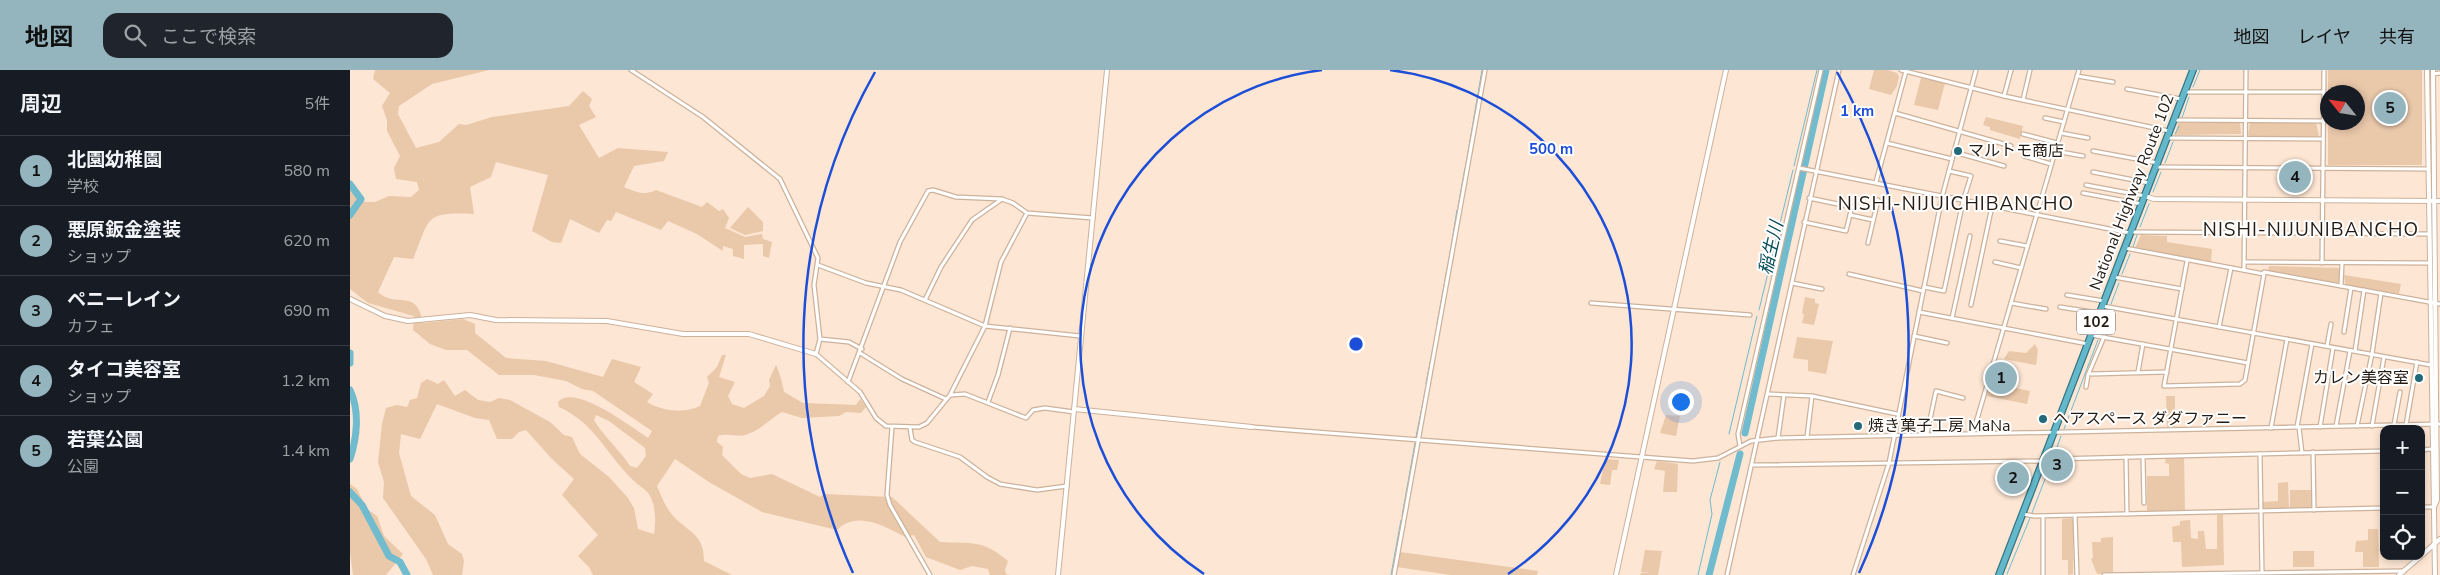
<!DOCTYPE html>
<html lang="ja">
<meta charset="utf-8">
<style>
:root{--surface:#171b24;--page:#20242c;--text:#f1f3f6;--muted:#9ea1a6;--line:#363941;--accent:#95b5be}
body{margin:0;font-family:"Nunito Sans","Noto Sans JP",sans-serif;background:var(--page);color:var(--text)}
.controls{position:absolute;right:15px;bottom:15px;display:grid;overflow:hidden;border-radius:10px;box-shadow:0 2px 8px #0003}
.controls button{width:45px;height:45px;display:grid;place-items:center;padding:0;border:0;border-bottom:1px solid var(--line);background:var(--surface);color:var(--text);font:25px sans-serif}
.compass{position:absolute;left:1970px;top:15px;width:45px;height:45px;border-radius:50%;background:var(--surface);box-shadow:0 2px 8px #0003;rotate:300deg}
.you{position:absolute;left:1330px;top:331px;width:18px;height:18px;margin:-12px;border:4px solid #fff;border-radius:50%;background:#1a73e8;box-shadow:0 0 0 8px #1a73e833}
.badge{display:grid;place-items:center;width:32px;height:32px;border-radius:50%;background:var(--accent);color:#111;font-size:16px;font-weight:700}
.pin{position:absolute;translate:-50% -50%;border:2px solid #fff;box-shadow:0 1px 5px #0006}
.list{margin:0;padding:0;list-style:none}
h2{display:flex;justify-content:space-between;align-items:center;height:65px;margin:0;padding:0 20px;font-size:21px}
h2 small{font-size:16px;font-weight:400;color:var(--muted)}
.list li{display:grid;grid-template-columns:32px 1fr auto;gap:15px;align-items:center;box-sizing:border-box;height:70px;padding:0 20px;border-top:1px solid var(--line)}
.list b{display:block;font-size:19px;white-space:nowrap}
.list p{margin:0;font-size:16px;white-space:nowrap;color:var(--muted)}
.list em{font-size:16px;font-style:normal;color:var(--muted)}
.icon{flex:none;width:28px;height:28px;fill:none;stroke:currentColor;stroke-width:2;stroke-linecap:round;stroke-linejoin:round}
.map{position:relative;flex:none;width:2090px;height:505px;overflow:hidden}
header{display:flex;align-items:center;gap:30px;box-sizing:border-box;height:70px;padding:0 25px;background:var(--accent);color:#111}
header strong{font-size:24px}
nav{display:flex;gap:28px;margin-inline-start:auto;font-size:18px}
.search{width:350px;height:45px;background:var(--page);display:flex;align-items:center;gap:12px;box-sizing:border-box;padding:0 18px;border-radius:15px;color:var(--muted);font-size:19px}
main{display:flex}
aside{flex:1;background:var(--surface)}
.map>svg:first-child{display:block}
.green{fill:#eac8aa;fill-rule:evenodd}
.lines{fill:none;stroke-linecap:round;stroke-linejoin:round}
.stream{stroke:#70bbce;stroke-width:1}
.river{stroke:#70bbce;stroke-width:7}
.minor-casing{stroke:#cdb29b;stroke-width:5.5}
.tertiary-casing{stroke:#cdb29b;stroke-width:6}
.trunk-casing{stroke:#357682;stroke-width:8}
.minor{stroke:#fff;stroke-width:3}
.tertiary{stroke:#fff;stroke-width:4}
.trunk{stroke:#64b8cc;stroke-width:5.5}
.ring{fill:none;stroke:#1d4ed8;stroke-width:2.5}
.poi-dot{fill:#246979;stroke:#fff;stroke-width:2}
.labels{text-anchor:middle;dominant-baseline:central;stroke-width:4;stroke-linejoin:round;paint-order:stroke}
.shield{fill:#fff;stroke:#665f59;stroke-width:1}
.shield-label{font-size:15px;font-weight:bold;fill:#251b12}
.poi-label{font-size:16px;fill:#251b12;stroke:#fff;text-anchor:start}
.street-label{font-size:16px;fill:#251b12;stroke:#fff}
.water-label{font-size:18px;font-style:italic;fill:#074c5a;stroke:#fff}
.quarter-label{font-size:19px;letter-spacing:1px;fill:#251b12;stroke:#fff}
.centre{fill:#1d4ed8;stroke:#fff;stroke-width:2.5}
.ring-label{font-size:15px;text-anchor:middle;font-weight:bold;fill:#1d4ed8;stroke:#fff;stroke-width:4;stroke-linejoin:round;paint-order:stroke}
</style>
<header>
<strong>地図</strong>
<div class="search"><svg class="icon" aria-label="search" viewBox="0 0 24 24"><circle cx="10" cy="10" r="6"/><path d="M15 15l6 6"/></svg>ここで検索</div>
<nav><a>地図</a><a>レイヤ</a><a>共有</a></nav>
</header>
<main>
<aside>
<h2>周辺<small>5件</small></h2>
<ul class="list">
<li><span class="badge">1</span><div><b>北園幼稚園</b><p>学校</p></div><em>580 m</em></li>
<li><span class="badge">2</span><div><b>悪原鈑金塗装</b><p>ショップ</p></div><em>620 m</em></li>
<li><span class="badge">3</span><div><b>ペニーレイン</b><p>カフェ</p></div><em>690 m</em></li>
<li><span class="badge">4</span><div><b>タイコ美容室</b><p>ショップ</p></div><em>1.2 km</em></li>
<li><span class="badge">5</span><div><b>若葉公園</b><p>公園</p></div><em>1.4 km</em></li>
</ul>
</aside>
<div class="map">
<svg width="2090" height="505" viewBox="0 0 2090 505">
<rect width="100%" height="100%" fill="#fde6d3"/>
<!-- green -->
<g class="green">
<path d="M25,0H139L82,14L49,36L48,44L66,78L89,72L109,54L116,55L142,47L219,36L233,21L242,29L239,36L246,47L229,55L249,88L268,78L318,82L314,91L284,96L274,117C286,122 294,126 306,120L352,137L357,132L369,141L373,139L379,148L375,158L395,167L412,164L413,169L422,172L419,188L413,186V174L394,175V189L383,186V179L373,176V181L347,164L318,151L311,160L266,142L261,151L257,150L249,163L220,149L211,173L202,172L182,161L198,105L146,92L141,107L120,117L124,144C74,142 81,146 63,189L44,187L28,222C46,239 67,217 73,253L113,249L125,254V263L156,288L196,291L253,307L262,289L291,297L284,312L303,324L297,332C311,341 334,344 350,336L359,313L357,307L367,297L372,285H376L369,307L385,312L378,326L382,334L394,338L414,326L420,316L419,310L426,295C429,301 433,315 434,322L453,333L506,335L510,329L516,337L511,343L496,342L489,346L452,348L432,342C419,349 411,361 395,365C386,367 377,363 368,366L367,372L373,377L372,385L391,404L400,408L422,404L470,427L474,424L542,427L590,472C622,474 632,469 658,491L655,500L656,504L660,505H640L638,499L622,496L610,500L576,487L564,465L555,467C535,456 506,440 487,460L412,442L359,412L325,389L307,416C312,428 317,441 327,450C343,464 354,467 354,491L382,505H243L239,497L228,486L248,465L212,425L224,409L202,389L176,360L169,362L162,369H147L139,350L125,348L87,334L70,369L51,364L49,383L61,426L85,445L98,474L112,484L114,491L112,505H83L76,489L33,428L34,412L28,392L32,354L36,338L47,335L57,337L60,330L67,328L71,313L77,309L88,314L94,310L105,326L115,320L128,330L140,332L149,328L160,330L200,352L214,365L222,367L230,384L259,407L278,428L284,438L288,459L304,464C306,452 306,437 300,426C297,419 288,416 283,410C255,383 246,354 209,337L208,332C225,313 282,358 298,368L302,361L243,321L232,319L216,311L184,305H149L117,280H96L80,274L63,260L64,246L18,233L0,219V117L15,132H25L39,126L61,127L69,120L67,112L46,109L44,98L50,86L37,61V50L32,36L40,23L23,9ZM246,345L259,351L295,378L296,386L287,398L280,396C269,379 254,367 244,350Z"/>
<polygon points="1524,0 1538,0 1547,3 1549,7 1547,16 1541,25 1519,19"/>
<polygon points="1978,0 2072,0 2072,95 1978,95 1978,53 2008,52 2008,22 1978,22"/>
<polygon points="1571,8 1595,13 1588,40 1564,35"/>
<polygon points="1636,47 1673,56 1670,69 1640,60 1640,57 1633,55"/>
<polygon points="1828,53 1890,53 1891,64 1825,65"/>
<polygon points="1900,53 1966,53 1969,65 1967,67 1900,66 1898,65"/>
<polygon points="398,137 413,152 413,161 395,165 380,158"/>
<polygon points="1791,165 1817,166 1817,172 1862,179 1861,192 1785,178"/>
<polygon points="1919,196 1989,198 1990,211 1987,213 1918,201"/>
<polygon points="1994,205 2051,214 2049,224 1998,216 1995,213"/>
<polygon points="1455,227 1465,229 1465,233 1469,234 1464,255 1452,253 1454,245 1452,243"/>
<polygon points="1447,267 1483,271 1476,304 1458,301 1458,290 1443,288"/>
<polygon points="1685,274 1688,280 1686,295 1654,289 1659,281 1676,283"/>
<polygon points="1641,313 1680,321 1677,334 1637,326"/>
<polygon points="1816,326 1825,326 1825,357 1817,357"/>
<polygon points="1316,345 1330,346 1326,366 1310,363"/>
<polygon points="1834,387 1835,441 1797,442 1797,406 1819,406 1819,394 1815,393 1816,388"/>
<polygon points="1255,389 1269,390 1267,400 1262,400 1260,415 1250,414"/>
<polygon points="1307,391 1328,394 1327,422 1313,422 1315,401 1304,399"/>
<polygon points="1938,412 1939,439 1912,440 1912,432 1928,431 1928,413"/>
<polygon points="0,414 7,419 17,439 27,446 34,466 53,484 36,505 3,505 0,482"/>
<rect x="1940" y="420" width="23" height="18"/>
<polygon points="1873,444 1874,495 1832,497 1831,472 1823,472 1822,457 1830,455 1830,451 1840,450 1841,468 1848,469 1848,461 1854,461 1856,479 1867,479 1867,445"/>
<polygon points="1722,448 1724,453 1723,504 1718,505 1718,490 1712,490 1712,449"/>
<polygon points="2018,459 2028,459 2029,497 2013,497 2013,482 2005,482 2006,471 2018,470"/>
<polygon points="1763,467 1763,503 1747,504 1741,489 1743,488 1742,472 1751,472 1751,468"/>
<polygon points="1295,480 1312,481 1308,505 1290,505 1291,503 1301,503 1291,502"/>
<rect x="1943" y="481" width="21" height="16"/>
<polygon points="1050,482 1188,501 1187,505 1101,505 1047,497"/>
</g>
<g class="lines">
<!-- stream -->
<g class="stream">
<polyline points="1843,17 1850,0"/>
<polyline points="1832,48 1839,27"/>
<polyline points="1825,64 1829,56"/>
<polyline points="1815,93 1823,72"/>
<polyline points="1116,94 1132,0"/>
<polyline points="1444,96 1467,0"/>
<polyline points="1803,122 1811,102"/>
<polyline points="1108,137 1115,98"/>
<polyline points="1790,157 1799,134"/>
<polyline points="1783,177 1787,165"/>
<polyline points="1098,196 1107,140"/>
<polyline points="1772,204 1780,184"/>
<polyline points="1761,234 1769,213"/>
<polyline points="1409,240 1443,100"/>
<polyline points="1087,254 1097,199"/>
<polyline points="1750,263 1759,241"/>
<polyline points="1076,313 1087,258"/>
<polyline points="1714,359 1748,270"/>
<polyline points="1379,364 1407,246"/>
<polyline points="1066,367 1076,317"/>
<polyline points="1704,386 1711,366"/>
<polyline points="1682,443 1700,396"/>
<polyline points="1052,446 1065,373"/>
<polyline points="1657,504 1680,448"/>
<polyline points="1041,505 1051,450"/>
<polyline points="1348,505 1362,444 1360,430 1370,392"/>
</g>
<!-- river -->
<g class="river">
<polyline points="0,114 11,129 0,145"/>
<polyline points="0,283 0,293"/>
<path d="M0,320C10,341 7,368 0,389"/>
<polyline points="1395,363 1476,0"/>
<polyline points="0,422 12,435 39,486 50,492 57,505"/>
<polyline points="1359,505 1390,384"/>
</g>
<defs>
<g id="minor">
<polyline points="281,0 353,47 430,109 468,188 464,215 470,269 466,284 510,322 526,348 536,356 569,357 577,353 600,325 635,256 651,192 677,143"/>
<polyline points="1551,0 1654,26 1819,61"/>
<polyline points="2083,4 2090,3"/>
<polyline points="1727,6 1763,12"/>
<polyline points="1777,19 1831,29"/>
<polyline points="1835,22 1973,22"/>
<polyline points="1654,26 1661,0"/>
<polyline points="1673,30 1680,0"/>
<polyline points="1545,43 1661,76"/>
<polyline points="1695,48 1714,52"/>
<polyline points="1824,50 1974,51"/>
<polyline points="1711,63 1738,68"/>
<polyline points="1673,64 1707,73"/>
<polyline points="1817,68 1973,69"/>
<polyline points="1537,73 1602,89"/>
<polyline points="1705,81 1733,86"/>
<polyline points="1743,81 1808,93"/>
<polyline points="1604,82 1654,96"/>
<polyline points="1674,86 1701,94"/>
<polyline points="1807,97 2078,99"/>
<polyline points="1449,98 1780,163"/>
<polyline points="1743,102 1799,113"/>
<polyline points="1526,112 1556,1"/>
<polyline points="1736,115 1795,126"/>
<polyline points="1733,123 1792,134"/>
<polyline points="1500,145 1523,150"/>
<polyline points="1454,152 1496,161 1502,137 1459,128"/>
<polyline points="1782,162 2078,164"/>
<polyline points="1650,171 1677,176"/>
<polyline points="1518,173 1528,130"/>
<polyline points="1775,178 1914,204 1895,310 1890,314 1814,316 1837,191"/>
<polyline points="1645,192 1671,198"/>
<polyline points="1895,192 2079,193"/>
<polyline points="1972,193 1974,0"/>
<polyline points="468,195 516,213 551,220 635,256 730,266"/>
<polyline points="1894,200 1896,0"/>
<polyline points="1914,202 2090,234"/>
<polyline points="1499,204 1573,221"/>
<polyline points="1764,207 1832,219"/>
<polyline points="1442,213 1472,219"/>
<polyline points="1991,216 1992,193"/>
<polyline points="1574,217 1594,221 1613,131 1621,106 1599,101"/>
<polyline points="1717,225 1754,231"/>
<polyline points="575,230 591,197 622,150 652,129"/>
<polyline points="1241,233 1400,245"/>
<polyline points="1661,233 1696,239"/>
<polyline points="1621,235 1642,136"/>
<polyline points="1753,236 2081,295"/>
<polyline points="1710,237 1749,243"/>
<polyline points="1569,242 1738,274"/>
<polyline points="1602,248 1620,166"/>
<polyline points="1869,257 1881,198"/>
<polyline points="1994,262 2001,218"/>
<polyline points="1741,265 1898,293"/>
<polyline points="1564,266 1597,273"/>
<polyline points="470,269 499,272 512,279"/>
<polyline points="1977,276 1981,254"/>
<polyline points="2005,281 2014,220"/>
<polyline points="510,283 552,309 596,329"/>
<polyline points="1788,302 1793,274"/>
<polyline points="1741,304 1817,302"/>
<polyline points="498,312 550,172 578,121 583,120 606,127 652,129 663,133 677,143 743,148"/>
<polyline points="1736,317 1738,305 1754,267"/>
<polyline points="1418,324 1462,326 1547,344"/>
<polyline points="601,325 615,324 676,348 683,340 695,338 724,342"/>
<polyline points="638,332 648,305 660,258"/>
<polyline points="2044,355 2050,322"/>
<polyline points="2056,355 2067,292"/>
<polyline points="1986,356 2000,281"/>
<polyline points="2007,356 2022,284 2031,223"/>
<polyline points="2022,356 2034,287"/>
<polyline points="542,357 537,425 540,435 580,505"/>
<polyline points="902,357 1343,391 1368,388 1401,371 1428,368 2090,354"/>
<polyline points="1947,357 1962,274"/>
<polyline points="1949,357 1952,383"/>
<polyline points="1970,357 1983,278"/>
<polyline points="560,358 562,370 565,372 610,387 637,407 650,414 687,420 717,416"/>
<polyline points="1921,358 1937,269"/>
<polyline points="1623,363 1729,0"/>
<polyline points="1577,364 1586,321 1613,328"/>
<polyline points="1457,367 1462,326"/>
<polyline points="1428,368 1434,325"/>
<polyline points="1390,376 1388,364 1471,0"/>
<polyline points="2071,380 2082,379"/>
<polyline points="1963,382 1964,440"/>
<polyline points="1910,384 1912,502"/>
<polyline points="1695,387 1701,389 2034,381"/>
<polyline points="1776,387 1777,444"/>
<polyline points="1793,387 1794,433"/>
<polyline points="1403,395 1692,391"/>
<polyline points="2071,437 2084,437"/>
<polyline points="1673,444 1684,446 2034,438"/>
<polyline points="1693,446 1693,505"/>
<polyline points="1725,446 1727,505"/>
<polyline points="1044,505 1135,0"/>
<polyline points="1377,505 1489,0"/>
<polyline points="1503,505 1539,393 1592,127 1626,0"/>
<polyline points="1754,505 2054,501"/>
</g>
<g id="tertiary">
<polyline points="2077,0 2085,505"/>
<polyline points="2083,0 2087,430 2084,437"/>
<polyline points="1795,126 1804,129 2090,131"/>
<polyline points="0,229 35,246 58,251 120,245 146,250 257,251 333,264 399,264 466,284"/>
<polyline points="724,339 902,357"/>
<polyline points="2071,486 2090,469"/>
<polyline points="708,505 757,0"/>
<polyline points="1266,505 1376,0"/>
<polyline points="2049,505 2071,486"/>
</g>
<polyline id="trunk" points="1649,505 1843,0"/>
</defs>
<!-- minor casing -->
<use href="#minor" class="minor-casing"/>
<!-- tertiary casing -->
<use href="#tertiary" class="tertiary-casing"/>
<!-- trunk casing -->
<use href="#trunk" class="trunk-casing"/>
<!-- minor -->
<use href="#minor" class="minor"/>
<!-- tertiary -->
<use href="#tertiary" class="tertiary"/>
<!-- trunk -->
<use href="#trunk" class="trunk"/>
</g>
<!-- distance rings -->
<g class="ring">
<path d="M854 504A276 276 0 0 1 972 0M1040 0A276 276 0 0 1 1158 504"/>
<path d="M503 503A553 553 0 0 1 525 2M1487 2A553 553 0 0 1 1509 503"/>
</g>
<!-- markers -->
<g class="poi-dot">
<circle cx="1608" cy="81" r="5"/>
<circle cx="2069" cy="308" r="5"/>
<circle cx="1693" cy="349" r="5"/>
<circle cx="1508" cy="356" r="5"/>
</g>
<g class="labels">
<!-- shield labels -->
<rect class="shield" x="1727" y="239.5" width="38" height="25" rx="4"/>
<g class="shield-label">
<text x="1746" y="252">102</text>
</g>
<!-- poi labels -->
<g class="poi-label">
<text x="1618" y="81">マルトモ商店</text>
<text x="2059" y="308" text-anchor="end">カレン美容室</text>
<text x="1703" y="349">ヘアスペース ダダファニー</text>
<text x="1518" y="356">焼き菓子工房 MaNa</text>
</g>
<!-- street labels -->
<g class="street-label">
<text transform="translate(1782 122) rotate(-69)">National Highway Route 102</text>
</g>
<!-- water labels -->
<g class="water-label">
<text transform="translate(1421 178) rotate(-77)">稲生川</text>
</g>
<!-- quarter labels -->
<g class="quarter-label">
<text x="1606" y="134">NISHI-NIJUICHIBANCHO</text>
<text x="1961" y="160">NISHI-NIJUNIBANCHO</text>
</g>
</g>
<circle cx="1006" cy="274" r="8" class="centre"/>
<g class="ring-label">
<text x="1507" y="46">1 km</text>
<text x="1201" y="84">500 m</text>
</g>
</svg>
<div class="controls">
<button>+</button>
<button>−</button>
<button><svg class="icon" aria-label="locate" viewBox="0 0 24 24"><circle cx="12" cy="12" r="6"/><path d="M12 2v4M12 18v4M2 12h4M18 12h4"/></svg></button>
</div>
<svg class="compass" viewBox="-18 -18 36 36"><path d="M0-13l5 13h-10z" fill="#e53935"/><path d="M0 13l5-13h-10z" fill="#9ea1a6"/></svg>
<div class="you"></div>
<div class="pin badge" style="left:1651px;top:308px">1</div>
<div class="pin badge" style="left:1663px;top:408px">2</div>
<div class="pin badge" style="left:1707px;top:395px">3</div>
<div class="pin badge" style="left:1945px;top:107px">4</div>
<div class="pin badge" style="left:2040px;top:38px">5</div>
</div>
</main>
